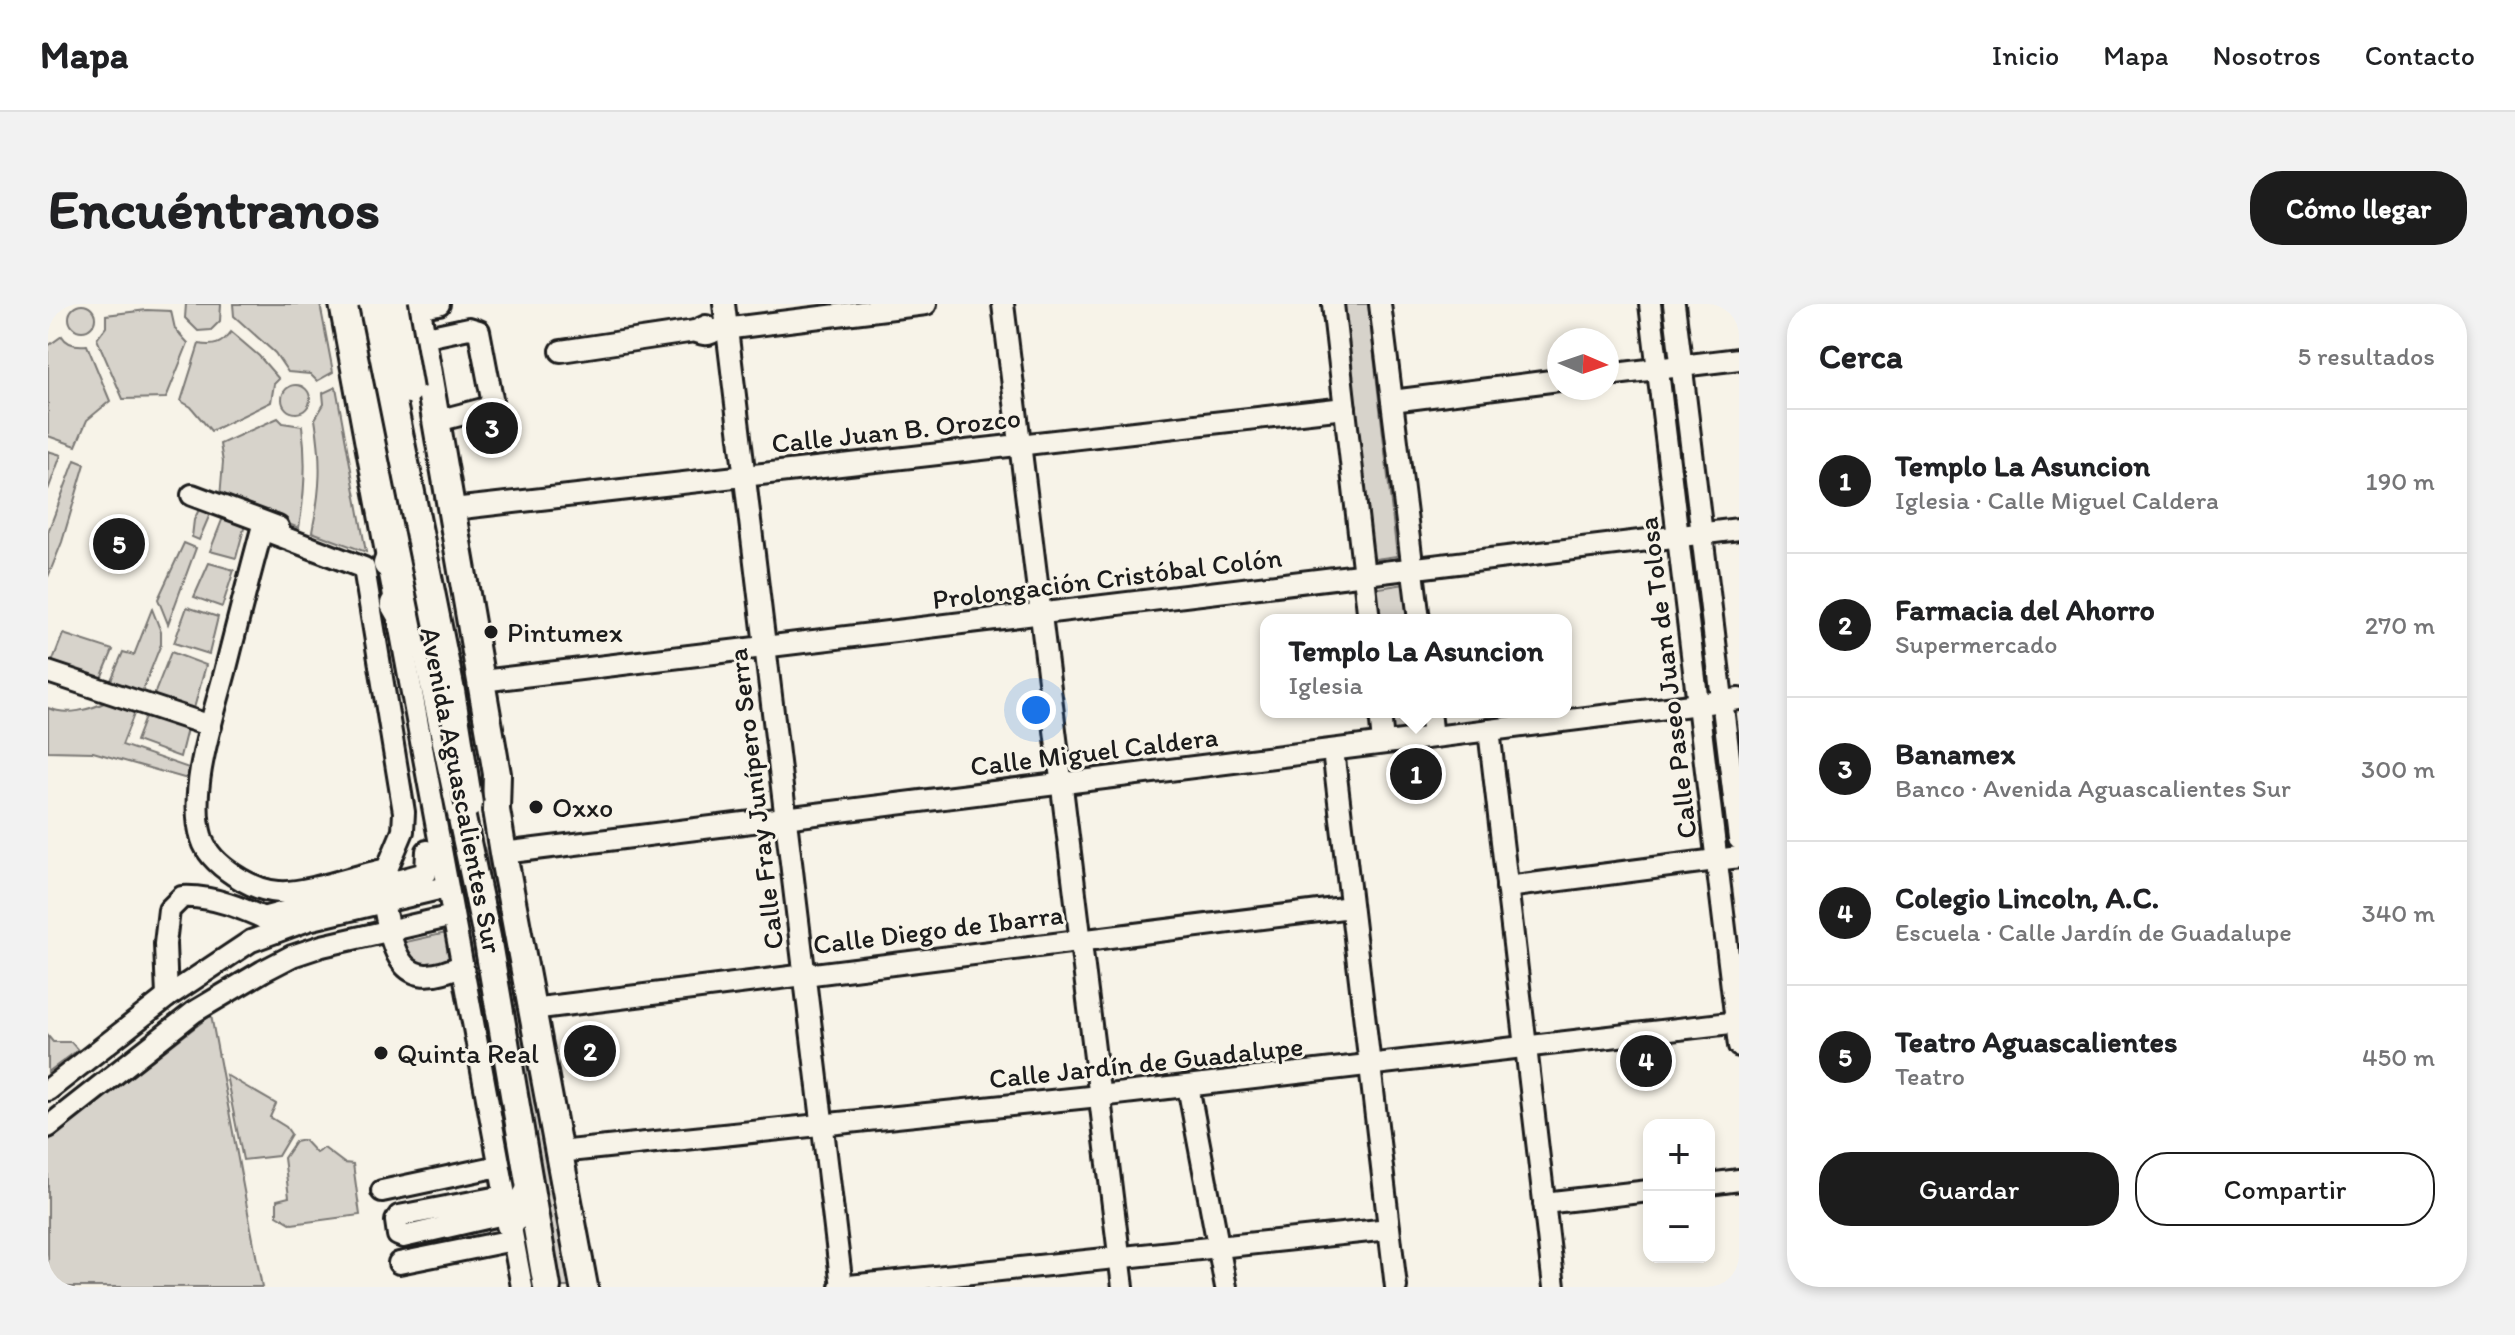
<!DOCTYPE html>
<html lang="es">
<meta charset="utf-8">
<style>
:root{--surface:#fff;--page:#f2f2f2;--text:#202124;--muted:#757577;--line:#e0e0e0;--accent:#1c1c1c}
body{margin:0;font-family:Itim,sans-serif;background:var(--page);color:var(--text)}
.controls{position:absolute;right:24px;bottom:24px;display:grid;overflow:hidden;border-radius:16px;box-shadow:0 4px 12px #0003}
.controls button{width:72px;height:72px;display:grid;place-items:center;padding:0;border:0;border-bottom:2px solid var(--line);background:var(--surface);color:var(--text);font:40px sans-serif}
.compass{position:absolute;left:1499px;top:24px;width:72px;height:72px;border-radius:50%;background:var(--surface);box-shadow:0 4px 12px #0003;rotate:92deg}
.you{position:absolute;left:988px;top:406px;width:28px;height:28px;margin:-20px;border:6px solid #fff;border-radius:50%;background:#1a73e8;box-shadow:0 0 0 12px #1a73e833}
.badge{display:grid;place-items:center;width:52px;height:52px;border-radius:50%;background:var(--accent);color:#fff;font-size:26px;font-weight:700}
.pin{position:absolute;translate:-50% -50%;border:4px solid #fff;box-shadow:0 2px 8px #0006}
.popup{position:absolute;left:1212px;top:310px;width:312px;height:104px;box-sizing:border-box;display:grid;place-content:center;border-radius:16px;background:var(--surface);filter:drop-shadow(0 2px 6px #0005);font-size:26px;white-space:nowrap;color:var(--muted)}
.popup b{font-size:30px;color:var(--text)}
.popup::after{content:'';position:absolute;left:50%;top:100%;margin-left:-16px;border:16px solid transparent;border-top-color:var(--surface)}
.list{margin:0;padding:0;list-style:none}
h2{display:flex;justify-content:space-between;align-items:center;height:104px;margin:0;padding:0 32px;font-size:34px}
h2 small{font-size:26px;font-weight:400;color:var(--muted)}
.list li{display:grid;grid-template-columns:52px 1fr auto;gap:24px;align-items:center;box-sizing:border-box;height:144px;padding:0 32px;border-top:2px solid var(--line)}
.list b{display:block;font-size:30px;white-space:nowrap}
.list p{margin:0;font-size:26px;white-space:nowrap;color:var(--muted)}
.list em{font-size:26px;font-style:normal;color:var(--muted)}
.actions{display:flex;gap:16px;padding:24px 32px}
.actions a{flex:1;padding:18px 0;border:2px solid var(--accent);border-radius:32px;text-align:center;font-size:28px;color:var(--accent)}
.actions .main{background:var(--accent);color:#fff}
.map{position:relative;flex:none;width:1691px;height:983px;overflow:hidden;border-radius:32px}
header{display:flex;align-items:center;gap:48px;box-sizing:border-box;height:112px;padding:0 40px;background:var(--surface);border-bottom:2px solid var(--line)}
header strong{font-size:38px}
nav{display:flex;gap:44px;margin-inline-start:auto;font-size:28px}
.intro{display:flex;align-items:center;justify-content:space-between;box-sizing:border-box;height:192px;padding:0 48px}
h1{margin:0;font-size:56px}
.button{padding:20px 36px;border-radius:32px;background:var(--accent);color:#fff;font-size:28px;font-weight:700}
main{display:flex;gap:48px;padding:0 48px}
aside{flex:1;background:var(--surface);border-radius:32px;box-shadow:0 4px 12px #0003}
.map>svg:first-child{display:block}
.green{fill:#d7d3cb;stroke:#7a7874;stroke-width:2}
.lines{fill:none;stroke-linecap:round;stroke-linejoin:round}
.minor-casing{stroke:#1c1c1c;stroke-width:26}
.major-casing{stroke:#1c1c1c;stroke-width:32}
.minor{stroke:#f7f3e8;stroke-width:20}
.major{stroke:#f7f3e8;stroke-width:26}
.major-bridge-casing{stroke:#1c1c1c;stroke-width:32;stroke-linecap:butt}
.major-bridge{stroke:#f7f3e8;stroke-width:26}
.poi-dot{fill:#1c1c1c;stroke:#f7f3e8;stroke-width:3}
.labels{text-anchor:middle;dominant-baseline:central;stroke-width:6;stroke-linejoin:round;paint-order:stroke}
.street-label{font-size:28px;fill:#1c1c1c;stroke:#f7f3e8}
.poi-label{font-size:28px;fill:#1c1c1c;stroke:#f7f3e8;text-anchor:start}
</style>
<header>
<strong>Mapa</strong>
<nav><a>Inicio</a><a>Mapa</a><a>Nosotros</a><a>Contacto</a></nav>
</header>
<div class="intro"><h1>Encuéntranos</h1><a class="button">Cómo llegar</a></div>
<main>
<div class="map">
<svg width="1691" height="983" viewBox="0 0 1691 983">
<rect width="100%" height="100%" fill="#f7f3e8"/>
<filter id="ink" filterUnits="userSpaceOnUse"><feTurbulence type="fractalNoise" baseFrequency=".0125" numOctaves="2"/><feDisplacementMap in="SourceGraphic" scale="16" xChannelSelector="R" yChannelSelector="G"/><feConvolveMatrix kernelMatrix="1 2 1 2 8 2 1 2 1" color-interpolation-filters="sRGB"/></filter>
<g filter="url(#ink)">
<!-- green -->
<g class="green">
<polygon points="138,0 173,0 172,17 163,26 150,27 137,14"/>
<polygon points="185,0 272,0 285,68 269,77 262,70 240,68 227,49 186,12"/>
<polygon points="1291,0 1320,0 1349,252 1320,256"/>
<circle cx="34" cy="14" r="13"/>
<polygon points="99,6 123,7 127,25 140,39 118,94 75,95 49,35 58,23 58,11"/>
<path d="M183,28L211,52L231,75L226,80L223,98L163,127L143,103L133,97L151,40C166,43 174,40 183,28Z"/>
<path d="M14,32C19,41 30,42 39,41L62,97L39,116L28,142L0,132V42Z"/>
<circle cx="248" cy="95" r="14"/>
<path d="M288,83L318,248L264,228C273,185 274,158 267,115L276,100L275,89Z"/>
<path d="M230,114L235,119L254,122C259,158 257,189 251,224L172,194L175,158L172,140Z"/>
<polygon points="0,147 13,151 0,186"/>
<polygon points="27,156 37,160 14,238 0,273 0,228"/>
<polygon points="154,199 165,203 151,236 144,233 146,216"/>
<polygon points="176,211 198,217 188,254 162,247"/>
<polygon points="136,239 148,244 120,320 110,295"/>
<polygon points="161,259 186,266 174,303 146,293"/>
<polygon points="1357,280 1362,316 1328,316 1325,285"/>
<polygon points="139,303 170,313 161,350 126,339"/>
<polygon points="104,305 113,328 113,340 92,393 61,381 75,348 86,351"/>
<polygon points="15,330 65,346 51,379 3,361"/>
<polygon points="123,348 158,361 145,408 104,396"/>
<path d="M60,397L88,405L74,441L141,464L150,473L136,474L45,448L0,447V404C19,412 42,406 60,397Z"/>
<polygon points="99,408 140,421 132,453 88,437"/>
<polygon points="1339,408 1374,408 1376,426 1342,432"/>
<polygon points="436,543 471,677 527,983 509,983 454,680"/>
<polygon points="398,629 406,661 376,668 349,640"/>
<polygon points="163,711 214,983 0,983 0,837"/>
<polygon points="0,732 5,738 23,738 30,746 0,768"/>
<polygon points="178,771 228,800 222,813 238,823 243,830 230,852 195,856"/>
<polygon points="256,836 268,849 276,844 296,859 305,860 312,911 244,920 229,911 229,896 241,893 236,854 247,838"/>
</g>
<g class="lines">
<defs>
<g id="minor">
<polyline points="292,0 474,983"/>
<polyline points="676,0 794,983"/>
<polyline points="955,0 1075,983"/>
<polyline points="1285,0 1321,316"/>
<polyline points="1332,0 1371,316"/>
<polyline points="1602,0 1691,742"/>
<polyline points="1626,0 1691,535"/>
<polyline points="368,4 391,0"/>
<path d="M647,27C656,31 661,32 668,26L878,0"/>
<polyline points="374,34 421,24 431,27 444,95 439,104 389,117"/>
<polyline points="513,47 647,27 658,22"/>
<polyline points="1559,71 1691,55"/>
<polyline points="1344,97 1511,76"/>
<polyline points="144,191 230,223"/>
<polyline points="405,205 1297,104"/>
<path d="M214,225L316,264L356,508L355,527L339,565C311,571 256,590 231,588C205,587 162,561 154,535C139,489 165,414 177,368C189,320 201,273 214,225Z"/>
<polyline points="0,368 163,422"/>
<polyline points="434,377 1691,225"/>
<polyline points="1332,408 1335,439"/>
<polyline points="1382,408 1385,433"/>
<polyline points="1441,426 1506,983"/>
<polyline points="1285,446 1348,983"/>
<polyline points="455,549 1691,395"/>
<polyline points="1459,583 1691,553"/>
<path d="M335,598C345,648 352,691 414,661"/>
<polyline points="215,614 378,569 379,547"/>
<path d="M119,693L117,640L121,606L134,593C169,591 204,609 236,623"/>
<polyline points="484,705 1303,603"/>
<polyline points="1140,782 1178,983"/>
<polyline points="0,786 119,693 203,637 260,616 399,583"/>
<polyline points="0,823 146,708 215,667 244,652 274,642 405,612"/>
<polyline points="511,848 1051,792 1691,718"/>
<polyline points="1661,880 1691,876"/>
<polyline points="334,887 451,862"/>
<polyline points="456,892 351,912 348,917 350,931 355,933 460,909"/>
<polyline points="1496,899 1601,887"/>
<polyline points="351,959 465,936"/>
<polyline points="792,983 1341,925"/>
</g>
<g id="major">
<polyline points="311,0 382,362 439,633 499,983"/>
<polyline points="368,0 449,470 448,506 455,549 536,983"/>
<polyline points="339,260 354,221"/>
<polyline points="346,300 370,342"/>
<polyline points="462,921 481,887"/>
</g>
</defs>
<!-- minor casing -->
<use href="#minor" class="minor-casing"/>
<!-- major casing -->
<use href="#major" class="major-casing"/>
<!-- minor -->
<use href="#minor" class="minor"/>
<!-- major -->
<use href="#major" class="major"/>
<defs>
<g id="major-bridge">
<polyline points="325,0 403,387 421,500"/>
<polyline points="346,0 361,86"/>
</g>
</defs>
<!-- major-bridge casing -->
<use href="#major-bridge" class="major-bridge-casing"/>
<!-- major-bridge -->
<use href="#major-bridge" class="major-bridge"/>
</g>
</g>
<!-- markers -->
<g class="poi-dot">
<circle cx="443" cy="328" r="8"/>
<circle cx="488" cy="503" r="8"/>
<circle cx="333" cy="749" r="8"/>
</g>
<g class="labels">
<!-- street labels -->
<g class="street-label">
<text transform="translate(848 126) rotate(-6)">Calle Juan B. Orozco</text>
<text transform="translate(1059 274) rotate(-7)">Prolongación Cristóbal Colón</text>
<text transform="translate(1619 374) rotate(-97)">Calle Paseo Juan de Tolosa</text>
<text transform="translate(1046 447) rotate(-7)">Calle Miguel Caldera</text>
<text transform="translate(414 486) rotate(79)">Avenida Aguascalientes Sur</text>
<text transform="translate(707 495) rotate(-97)">Calle Fray Junípero Serra</text>
<text transform="translate(890 625) rotate(-7)">Calle Diego de Ibarra</text>
<text transform="translate(1098 758) rotate(-6)">Calle Jardín de Guadalupe</text>
</g>
<!-- poi labels -->
<g class="poi-label">
<text x="459" y="328">Pintumex</text>
<text x="504" y="503">Oxxo</text>
<text x="349" y="749">Quinta Real</text>
</g>
</g>
</svg>
<div class="controls">
<button>+</button>
<button>−</button>
</div>
<svg class="compass" viewBox="-18 -18 36 36"><path d="M0-13l5 13h-10z" fill="#e53935"/><path d="M0 13l5-13h-10z" fill="#757577"/></svg>
<div class="you"></div>
<div class="pin badge" style="left:1368px;top:470px">1</div>
<div class="popup"><b>Templo La Asuncion</b>Iglesia</div>
<div class="pin badge" style="left:542px;top:747px">2</div>
<div class="pin badge" style="left:444px;top:124px">3</div>
<div class="pin badge" style="left:1598px;top:757px">4</div>
<div class="pin badge" style="left:71px;top:240px">5</div>
</div>
<aside>
<h2>Cerca<small>5 resultados</small></h2>
<ul class="list">
<li><span class="badge">1</span><div><b>Templo La Asuncion</b><p>Iglesia · Calle Miguel Caldera</p></div><em>190 m</em></li>
<li><span class="badge">2</span><div><b>Farmacia del Ahorro</b><p>Supermercado</p></div><em>270 m</em></li>
<li><span class="badge">3</span><div><b>Banamex</b><p>Banco · Avenida Aguascalientes Sur</p></div><em>300 m</em></li>
<li><span class="badge">4</span><div><b>Colegio Lincoln, A.C.</b><p>Escuela · Calle Jardín de Guadalupe</p></div><em>340 m</em></li>
<li><span class="badge">5</span><div><b>Teatro Aguascalientes</b><p>Teatro</p></div><em>450 m</em></li>
</ul>
<div class="actions"><a class="main">Guardar</a><a>Compartir</a></div>
</aside>
</main>
